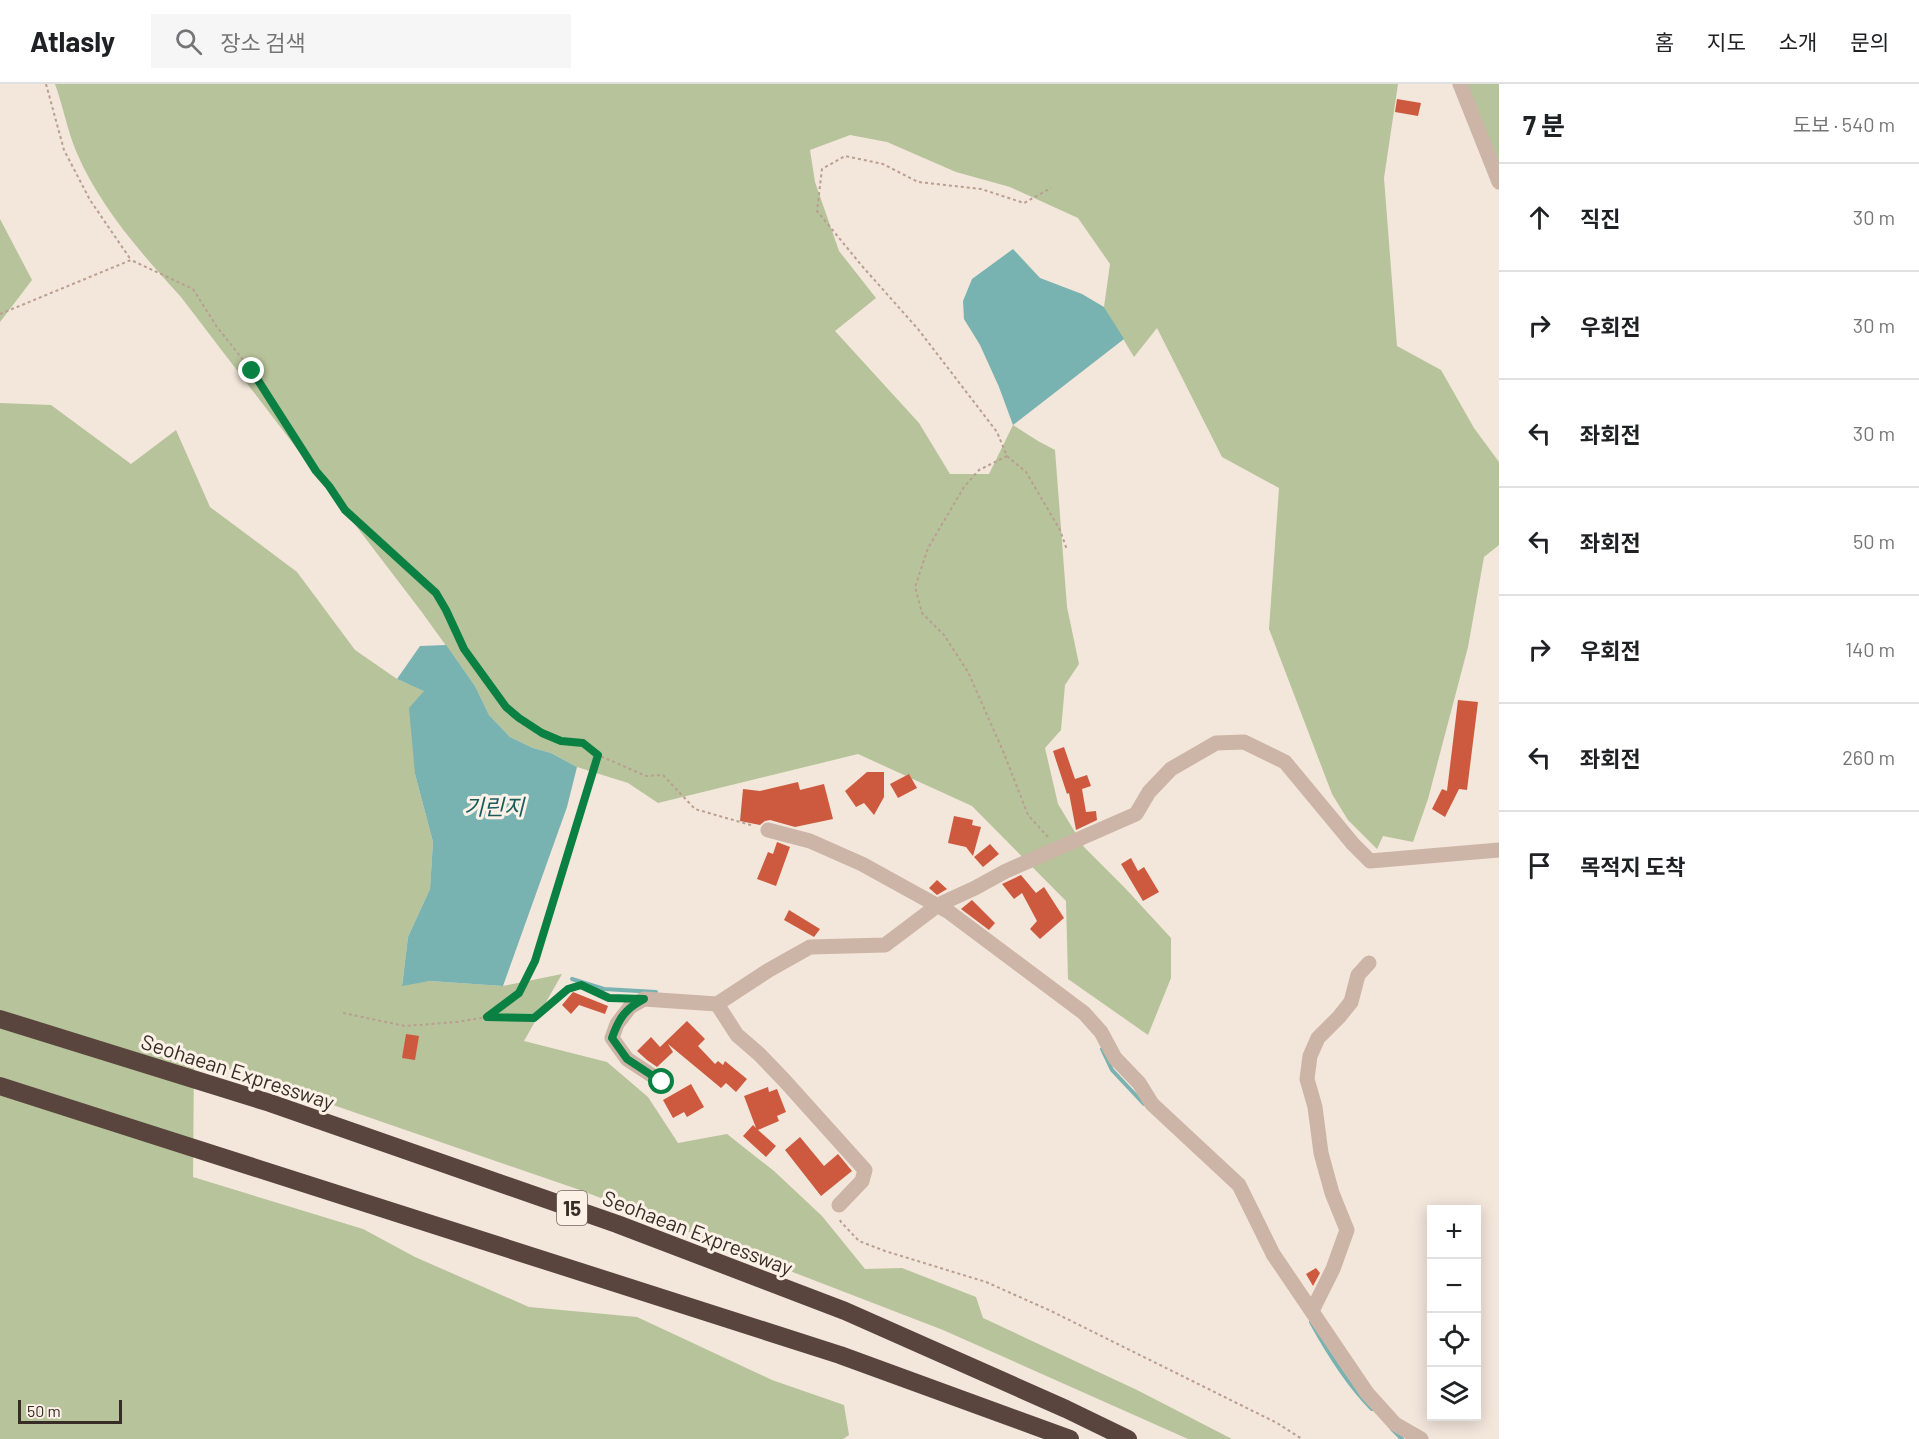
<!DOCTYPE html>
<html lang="ko">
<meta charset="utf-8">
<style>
:root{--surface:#fff;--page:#f6f6f6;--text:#202124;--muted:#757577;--line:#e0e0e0}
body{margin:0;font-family:Barlow,"Noto Sans KR",sans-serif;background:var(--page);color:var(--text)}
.controls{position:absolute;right:18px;bottom:18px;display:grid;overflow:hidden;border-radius:0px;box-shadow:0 3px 15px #0003}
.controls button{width:54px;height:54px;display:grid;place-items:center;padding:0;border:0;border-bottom:2px solid var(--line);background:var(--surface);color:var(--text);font:30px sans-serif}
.scale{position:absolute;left:18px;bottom:15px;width:104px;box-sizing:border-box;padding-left:6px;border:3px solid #382c27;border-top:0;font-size:16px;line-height:21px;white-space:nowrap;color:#382c27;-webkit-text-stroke:4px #fbf1e7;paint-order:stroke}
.stop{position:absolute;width:18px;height:18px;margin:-14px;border:4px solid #0b8043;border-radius:50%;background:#fff}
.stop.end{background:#0b8043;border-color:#fff;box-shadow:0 2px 6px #0008}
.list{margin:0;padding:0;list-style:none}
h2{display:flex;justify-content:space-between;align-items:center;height:78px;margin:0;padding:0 24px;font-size:26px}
h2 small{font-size:20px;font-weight:400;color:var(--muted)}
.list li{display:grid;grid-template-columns:39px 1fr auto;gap:18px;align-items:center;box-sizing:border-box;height:108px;padding:0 24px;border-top:2px solid var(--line)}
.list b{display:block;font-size:22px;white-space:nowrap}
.list em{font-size:20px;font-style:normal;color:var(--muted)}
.icon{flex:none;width:33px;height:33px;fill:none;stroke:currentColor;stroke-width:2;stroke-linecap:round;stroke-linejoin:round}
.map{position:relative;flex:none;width:1499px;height:1355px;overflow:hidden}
header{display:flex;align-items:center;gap:36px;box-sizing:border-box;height:84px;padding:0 30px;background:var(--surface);border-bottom:2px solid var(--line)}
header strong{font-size:28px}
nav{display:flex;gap:33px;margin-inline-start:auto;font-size:21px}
.search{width:420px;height:54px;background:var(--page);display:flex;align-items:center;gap:15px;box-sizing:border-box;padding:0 21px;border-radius:0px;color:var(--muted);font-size:22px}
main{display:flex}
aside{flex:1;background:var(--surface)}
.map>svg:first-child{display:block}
.green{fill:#b7c39a}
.water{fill:#78b2b1}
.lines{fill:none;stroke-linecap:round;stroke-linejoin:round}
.stream{stroke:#78b2b1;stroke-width:4}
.building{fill:#cd5a3f}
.path{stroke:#b89f90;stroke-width:2;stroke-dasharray:3 3;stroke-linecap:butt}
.minor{stroke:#ccb5a6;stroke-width:15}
.highway{stroke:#59453e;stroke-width:18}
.route{stroke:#0b8043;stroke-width:8}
.labels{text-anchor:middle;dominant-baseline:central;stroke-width:6;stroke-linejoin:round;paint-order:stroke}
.shield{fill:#fbf1e7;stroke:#726761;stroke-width:1.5}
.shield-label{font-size:20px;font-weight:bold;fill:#382c27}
.street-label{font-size:21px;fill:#382c27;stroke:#fbf1e7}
.water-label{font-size:22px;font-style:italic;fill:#1a5b5c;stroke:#fbf1e7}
</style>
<header>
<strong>Atlasly</strong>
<div class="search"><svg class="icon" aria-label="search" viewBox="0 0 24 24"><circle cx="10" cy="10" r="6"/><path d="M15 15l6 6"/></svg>장소 검색</div>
<nav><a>홈</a><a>지도</a><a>소개</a><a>문의</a></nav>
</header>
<main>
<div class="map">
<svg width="1499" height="1355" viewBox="0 0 1499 1355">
<rect width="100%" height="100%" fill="#f3e6db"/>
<!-- green -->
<g class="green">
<path d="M55,0H1398L1384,94L1397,262L1441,286L1474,344L1499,378V461L1484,473L1468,563L1428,715L1413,758L1383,752L1377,765L1348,736L1332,710L1269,545L1279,404L1222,373L1157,244L1134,273L1104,223L1110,180L1078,134L1010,103L956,88L887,58L850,51L810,66L815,98L839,167L876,214L835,247L919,339L950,390H989L1013,341L1038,357L1055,366L1067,523L1079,580L1065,601L1061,646L1045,664L1058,720L1084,763L1125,804L1171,854V894L1148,951L1068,895L1066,817L972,722L858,670L658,719L628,699L577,683L551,669L533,664L510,653L489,631L475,602L421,527L181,213C141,169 99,122 76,67C67,45 63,22 55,0Z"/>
<polygon points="1466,0 1499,0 1499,83"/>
<polygon points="0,135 32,196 0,238"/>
<polygon points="0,319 51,321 131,380 176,346 210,423 297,488 355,566 397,595 425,607 415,690 433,758 430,805 408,853 402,901 430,897 503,902 562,890 524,957 607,978 648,1013 678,1059 727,1050 774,1087 822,1132 865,1185 902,1184 976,1213 983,1234 1137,1306 1232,1355 1188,1355 943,1246 580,1106 194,973 193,1093 363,1145 415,1173 529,1223 637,1233 772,1296 844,1321 849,1351 843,1355 0,1355"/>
</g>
<!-- water -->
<g class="water">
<polygon points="1013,165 1040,194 1082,210 1104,223 1124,255 1013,341 999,303 980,261 964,235 963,217 972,195"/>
<polygon points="446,561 475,602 489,631 510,653 533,664 551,669 577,683 567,723 503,902 430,897 402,902 408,853 430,805 433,758 415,690 409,624 424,607 397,595 420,562"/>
</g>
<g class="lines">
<!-- stream -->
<g class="stream">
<polyline points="572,895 604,905 656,908"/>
<polyline points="1102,965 1112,986 1144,1020"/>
<path d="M1311,1238C1328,1269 1347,1300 1372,1325"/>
<polyline points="1392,1345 1402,1355"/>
</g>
</g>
<!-- building -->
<g class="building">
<polygon points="1397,15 1421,19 1418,32 1395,28"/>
<polygon points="1458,616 1478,618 1467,706 1459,705 1445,733 1432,725 1442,705 1447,707"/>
<polygon points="1064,663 1075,695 1087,691 1091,702 1082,705 1086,728 1096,727 1097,736 1076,746 1069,709 1067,710 1053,667"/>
<polygon points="867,688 884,688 884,713 874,731 864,719 856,723 845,707"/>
<polygon points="909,690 917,704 898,714 890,700"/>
<polygon points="798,698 800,706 824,700 833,735 795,743 770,736 765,737 760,741 740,737 743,705 760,707"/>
<polygon points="954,732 973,736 972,741 981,743 973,772 966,763 948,759"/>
<polygon points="777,758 790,763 776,802 757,795 768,768 773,770"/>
<polygon points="990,760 999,770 983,783 974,773"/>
<polygon points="1131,774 1138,787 1144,783 1159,808 1143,817 1121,780"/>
<polygon points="1021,791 1036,809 1044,803 1064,834 1040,855 1030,845 1037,837 1022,809 1014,815 1002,800"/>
<polygon points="937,796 947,805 937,811 929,804"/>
<polygon points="972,816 995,839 989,846 961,825"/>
<polygon points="789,826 820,845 814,853 784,836"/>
<polygon points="573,908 608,922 605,930 579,921 571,930 562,921"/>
<polygon points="687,937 705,955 698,962 715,980 718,977 723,981 725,977 747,995 736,1008 726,999 721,1004 668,960 673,968 657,983 647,976 637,967 651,953 660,963"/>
<polygon points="406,950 419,952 415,976 402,974"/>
<polygon points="691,1000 704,1023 687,1033 684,1028 673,1034 663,1016"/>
<polygon points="768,1003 769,1008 777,1005 786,1028 777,1032 779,1037 758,1046 776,1062 766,1073 743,1052 753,1041 756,1044 744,1012"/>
<polygon points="800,1053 824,1082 838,1070 852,1087 821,1112 785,1066"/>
<polygon points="1316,1184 1320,1189 1313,1202 1306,1190"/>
</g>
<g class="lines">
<!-- path -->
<g class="path">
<polyline points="46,0 64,66 90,116 131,176"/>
<polyline points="0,230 131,176 193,205 217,243 252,287 316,387 329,402 345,426 436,509 446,526 464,565 506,623 519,634 542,649 561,657 583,659 598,671 646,692 663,691 695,725 754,742"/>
<polyline points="1007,372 1026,388 1060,446 1067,466"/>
<polyline points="1048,753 1028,731 1003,667 968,588 944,551 922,529 915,503 928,464 964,403 979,386 1007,372 997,348 918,245 862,182 817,127 822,85 845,72 883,80 918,98 981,105 1024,119 1051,104"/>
<polyline points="343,929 405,942 457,938 494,932 534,935 569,905 581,901 609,914 617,914"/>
<polyline points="489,932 519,909 535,877 598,671"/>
<polyline points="840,1136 841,1138 859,1157 885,1167 986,1198 1051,1227 1277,1339 1302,1355"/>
</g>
<!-- minor -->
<g class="minor">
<polyline points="1460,0 1499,98"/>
<polyline points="768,746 810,757 862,780 949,828 1084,929 1101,948 1115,974 1139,999 1152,1020 1239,1101 1273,1170 1367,1309 1395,1340 1421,1355"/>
<polyline points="717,920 737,951 759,970 784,996 865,1086 862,1097 839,1121"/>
<polyline points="662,998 627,975 612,954 617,940 630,923 644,915 717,920 769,886 810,863 885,861 938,821 975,804 1006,787 1136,730 1149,708 1171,685 1216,659 1244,658 1285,678 1353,760 1370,777 1499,766"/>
<polyline points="1312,1227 1333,1185 1347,1146 1332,1109 1321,1069 1315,1023 1307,995 1310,972 1318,954 1339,933 1351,918 1358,891 1369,879"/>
</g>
<!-- highway -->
<g class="highway">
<polyline points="0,935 270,1019 617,1140 845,1227 1066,1325 1128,1355"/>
<polyline points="0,1002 840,1271 1070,1355"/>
</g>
</g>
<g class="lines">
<!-- route -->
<path class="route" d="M252,287L316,387L329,402L345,426L436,509L446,526L464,565L506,623L519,634L542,649L561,657L583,659L598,671L535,877L519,909L487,933L534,934L568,905L581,901L609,914L644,915C625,925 619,934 612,954L627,975L662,998"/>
</g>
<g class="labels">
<!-- shield labels -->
<rect class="shield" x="557" y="1107" width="30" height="34" rx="4.5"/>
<g class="shield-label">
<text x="572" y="1124">15</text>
</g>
<!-- street labels -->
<g class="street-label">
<text transform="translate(238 987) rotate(18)">Seohaean Expressway</text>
<text transform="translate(698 1148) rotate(21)">Seohaean Expressway</text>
</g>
<!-- water labels -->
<g class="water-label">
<text x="494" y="722">기린지</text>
</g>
</g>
</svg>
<div class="controls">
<button>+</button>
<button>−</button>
<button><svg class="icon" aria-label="locate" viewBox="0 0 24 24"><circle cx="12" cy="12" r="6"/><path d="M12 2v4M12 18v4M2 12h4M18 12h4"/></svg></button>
<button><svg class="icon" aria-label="layers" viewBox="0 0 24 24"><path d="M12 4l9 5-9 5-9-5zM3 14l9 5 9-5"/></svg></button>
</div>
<div class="scale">50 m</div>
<div class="stop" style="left:662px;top:998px"></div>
<div class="stop end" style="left:252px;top:287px"></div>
</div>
<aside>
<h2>7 분<small>도보 · 540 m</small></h2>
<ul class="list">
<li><svg class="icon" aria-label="ahead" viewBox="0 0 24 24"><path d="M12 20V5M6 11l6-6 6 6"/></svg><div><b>직진</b></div><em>30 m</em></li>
<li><svg class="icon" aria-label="right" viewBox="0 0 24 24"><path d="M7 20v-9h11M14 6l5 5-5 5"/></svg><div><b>우회전</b></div><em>30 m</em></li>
<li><svg class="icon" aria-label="left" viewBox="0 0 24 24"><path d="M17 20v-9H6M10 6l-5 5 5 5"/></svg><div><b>좌회전</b></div><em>30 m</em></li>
<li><svg class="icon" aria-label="left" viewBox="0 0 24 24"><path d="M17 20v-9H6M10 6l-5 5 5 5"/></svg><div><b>좌회전</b></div><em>50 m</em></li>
<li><svg class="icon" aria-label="right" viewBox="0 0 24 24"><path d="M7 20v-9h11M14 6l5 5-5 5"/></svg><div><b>우회전</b></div><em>140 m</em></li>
<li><svg class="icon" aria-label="left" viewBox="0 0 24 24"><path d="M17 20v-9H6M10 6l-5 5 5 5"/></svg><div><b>좌회전</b></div><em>260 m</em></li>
<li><svg class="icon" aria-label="arrive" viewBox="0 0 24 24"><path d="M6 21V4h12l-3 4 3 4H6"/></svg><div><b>목적지 도착</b></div></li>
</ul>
</aside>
</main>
